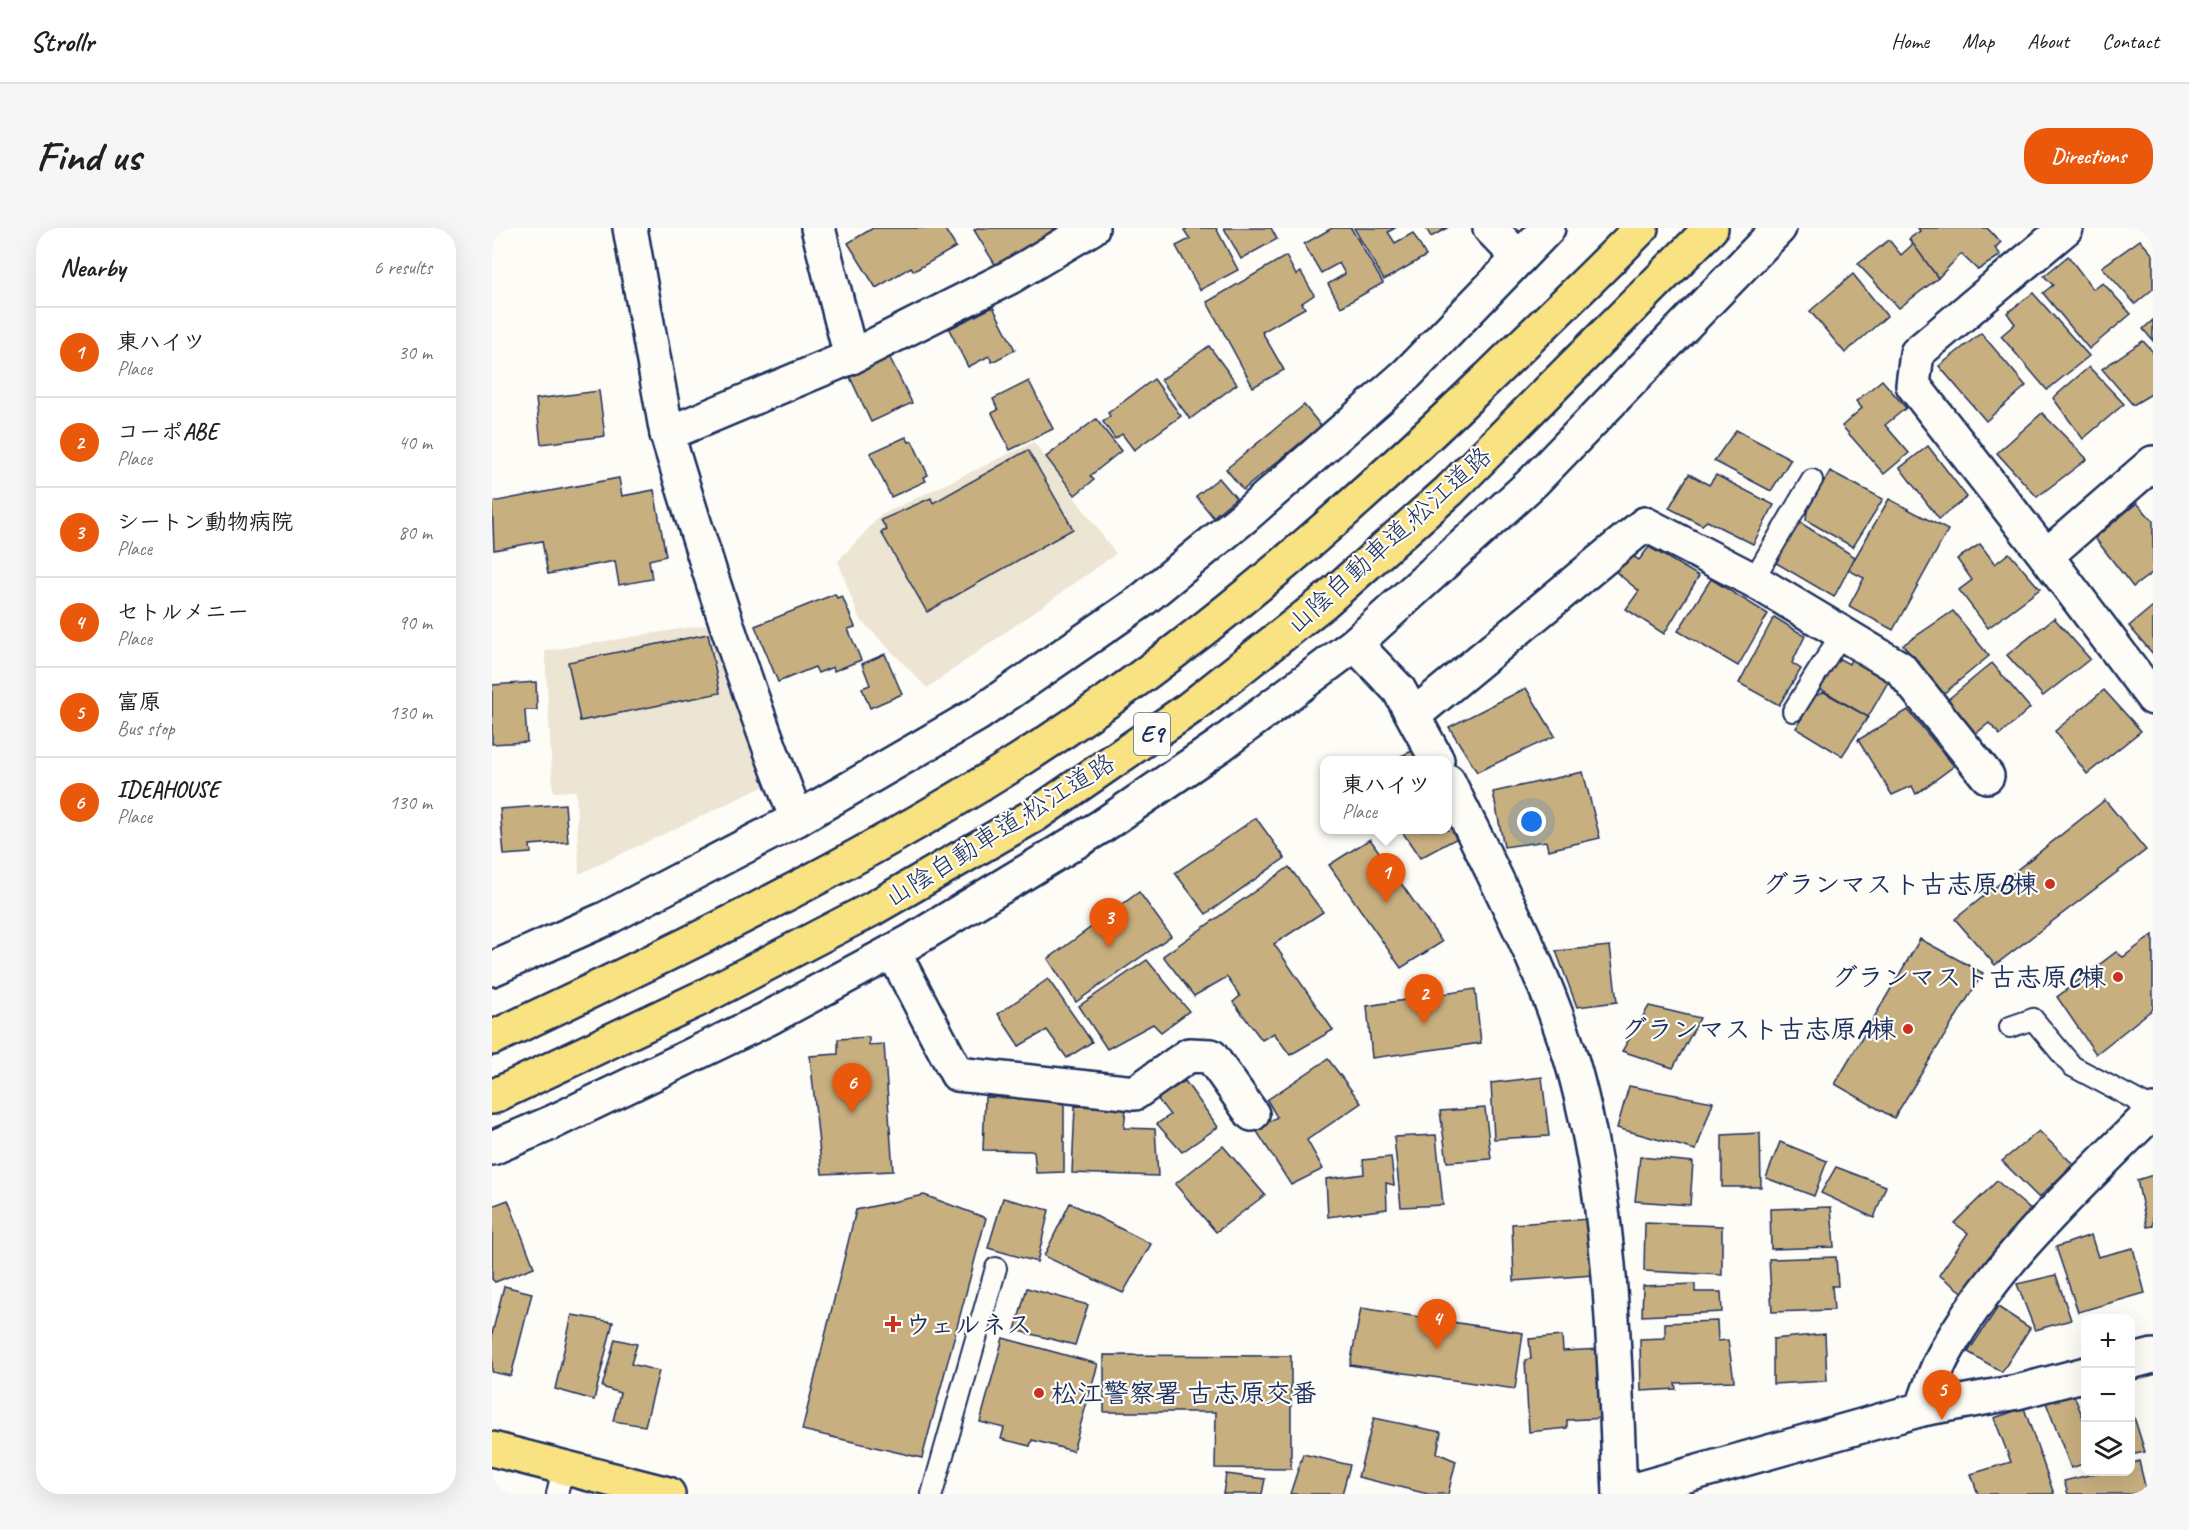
<!DOCTYPE html>
<meta charset="utf-8">
<style>
:root{--surface:#fff;--page:#f6f6f6;--text:#202124;--muted:#757577;--line:#e0e0e0;--accent:#ea580c}
body{margin:0;font-family:Caveat,"Klee One",sans-serif;background:var(--page);color:var(--text)}
.controls{position:absolute;right:18px;bottom:18px;display:grid;overflow:hidden;border-radius:12px;box-shadow:0 6px 24px #0002}
.controls button{width:54px;height:54px;display:grid;place-items:center;padding:0;border:0;border-bottom:2px solid var(--line);background:var(--surface);color:var(--text);font:30px sans-serif}
.you{position:absolute;left:1040px;top:594px;width:21px;height:21px;margin:-15px;border:4px solid #fff;border-radius:50%;background:#1a73e8;box-shadow:0 0 0 9px #1a73e833}
.badge{display:grid;place-items:center;width:39px;height:39px;border-radius:50%;background:var(--accent);color:#fff;font-size:20px;font-weight:700}
.pin{position:absolute;translate:-50% -50px;filter:drop-shadow(0 2px 3px #0008)}
.pin::after{content:'';position:absolute;top:32px;width:21px;height:18px;background:inherit;clip-path:polygon(0 0,100% 0,50% 100%)}
.popup{position:absolute;left:828px;top:528px;width:132px;height:78px;box-sizing:border-box;display:grid;place-content:center;border-radius:12px;background:var(--surface);filter:drop-shadow(0 2px 4px #0005);font-size:20px;white-space:nowrap;color:var(--muted)}
.popup b{font-size:22px;color:var(--text)}
.popup::after{content:'';position:absolute;left:50%;top:100%;margin-left:-12px;border:12px solid transparent;border-top-color:var(--surface)}
.list{margin:0;padding:0;list-style:none}
h2{display:flex;justify-content:space-between;align-items:center;height:78px;margin:0;padding:0 24px;font-size:26px}
h2 small{font-size:20px;font-weight:400;color:var(--muted)}
.list li{display:grid;grid-template-columns:39px 1fr auto;gap:18px;align-items:center;box-sizing:border-box;height:90px;padding:0 24px;border-top:2px solid var(--line)}
.list b{display:block;font-size:22px;white-space:nowrap}
.list p{margin:0;font-size:20px;white-space:nowrap;color:var(--muted)}
.list em{font-size:20px;font-style:normal;color:var(--muted)}
.icon{flex:none;width:33px;height:33px;fill:none;stroke:currentColor;stroke-width:2;stroke-linecap:round;stroke-linejoin:round}
.map{position:relative;flex:none;width:1661px;height:1266px;overflow:hidden;border-radius:24px}
header{display:flex;align-items:center;gap:36px;box-sizing:border-box;height:84px;padding:0 30px;background:var(--surface);border-bottom:2px solid var(--line)}
header strong{font-size:28px}
nav{display:flex;gap:33px;margin-inline-start:auto;font-size:21px}
.intro{display:flex;align-items:center;justify-content:space-between;box-sizing:border-box;height:144px;padding:0 36px}
h1{margin:0;font-size:42px}
.button{padding:15px 27px;border-radius:24px;background:var(--accent);color:#fff;font-size:21px;font-weight:700}
main{display:flex;gap:36px;padding:0 36px}
aside{flex:1;background:var(--surface);border-radius:24px;box-shadow:0 6px 24px #0002}
.map>svg:first-child{display:block}
.built{fill:#ede5d3}
.building{fill:#c8af7f;stroke:#1b2f5e;stroke-width:1.5}
.lines{fill:none;stroke-linecap:round;stroke-linejoin:round}
.service-casing{stroke:#1b2f5e;stroke-width:24}
.minor-casing{stroke:#1b2f5e;stroke-width:38}
.tertiary-casing{stroke:#1b2f5e;stroke-width:38}
.trunk-casing{stroke:#1b2f5e;stroke-width:38}
.motorway-casing{stroke:#1b2f5e;stroke-width:38}
.service{stroke:#fdfcf7;stroke-width:20}
.minor{stroke:#fdfcf7;stroke-width:33}
.tertiary{stroke:#fdfcf7;stroke-width:33}
.trunk{stroke:#f8e281;stroke-width:33}
.motorway{stroke:#f8e281;stroke-width:33}
.poi-dot{fill:#c8321e;stroke:#fdfcf7;stroke-width:2}
.labels{text-anchor:middle;dominant-baseline:central;stroke-width:4.5;stroke-linejoin:round;paint-order:stroke}
.shield{fill:#fdfcf7;stroke:#5f6c8c;stroke-width:1.5}
.shield-label{font-size:24px;font-weight:bold;fill:#1b2f5e}
.street-label{font-size:26px;fill:#1b2f5e;stroke:#fdfcf7}
.poi-label{font-size:26px;font-weight:bold;fill:#1b2f5e;stroke:#fdfcf7;text-anchor:end}
</style>
<header>
<strong>Strollr</strong>
<nav><a>Home</a><a>Map</a><a>About</a><a>Contact</a></nav>
</header>
<div class="intro"><h1>Find us</h1><a class="button">Directions</a></div>
<main>
<aside>
<h2>Nearby<small>6 results</small></h2>
<ul class="list">
<li><span class="badge">1</span><div><b>東ハイツ</b><p>Place</p></div><em>30 m</em></li>
<li><span class="badge">2</span><div><b>コーポABE</b><p>Place</p></div><em>40 m</em></li>
<li><span class="badge">3</span><div><b>シートン動物病院</b><p>Place</p></div><em>80 m</em></li>
<li><span class="badge">4</span><div><b>セトルメニー</b><p>Place</p></div><em>90 m</em></li>
<li><span class="badge">5</span><div><b>富原</b><p>Bus stop</p></div><em>130 m</em></li>
<li><span class="badge">6</span><div><b>IDEAHOUSE</b><p>Place</p></div><em>130 m</em></li>
</ul>
</aside>
<div class="map">
<svg width="1661" height="1266" viewBox="0 0 1661 1266">
<rect width="100%" height="100%" fill="#fdfcf7"/>
<filter id="ink" filterUnits="userSpaceOnUse"><feTurbulence type="fractalNoise" baseFrequency=".0167" numOctaves="2"/><feDisplacementMap in="SourceGraphic" scale="12" xChannelSelector="R" yChannelSelector="G"/><feConvolveMatrix kernelMatrix="1 2 1 2 8 2 1 2 1" color-interpolation-filters="sRGB"/></filter>
<g filter="url(#ink)">
<!-- built -->
<g class="built">
<polygon points="542,214 624,326 435,460 367,390 346,333 389,287"/>
<polygon points="218,396 275,557 87,646 84,563 61,564 53,423"/>
</g>
<!-- building -->
<g class="building">
<polygon points="381,0 452,0 464,19 422,43 419,39 384,60 356,15"/>
<polygon points="485,0 570,0 507,43 482,2"/>
<polygon points="696,0 724,0 746,42 708,62 684,18 698,11 692,2"/>
<polygon points="732,0 779,0 785,11 749,31"/>
<polygon points="840,0 859,0 891,55 849,79 836,56 853,46 847,35 829,45 812,16"/>
<polygon points="862,0 903,0 896,4 903,15 921,5 934,28 892,52"/>
<polygon points="934,0 955,0 939,9"/>
<polygon points="1426,0 1495,0 1509,14 1503,20 1509,27 1486,42 1469,26 1446,50 1417,11 1428,3"/>
<polygon points="1397,12 1409,27 1421,16 1446,50 1407,80 1366,36"/>
<polygon points="1648,12 1661,27 1661,61 1643,76 1610,39"/>
<polygon points="794,28 804,47 809,44 822,67 810,75 813,80 770,104 792,142 761,159 715,74"/>
<polygon points="1576,28 1601,61 1611,55 1639,86 1597,121 1551,65 1561,57 1552,48"/>
<polygon points="1361,46 1395,88 1353,125 1318,83"/>
<polygon points="1541,65 1597,128 1555,162 1509,108 1523,96 1515,85"/>
<polygon points="501,79 523,122 500,134 497,128 476,139 457,101"/>
<polygon points="1661,92 1661,113 1651,101"/>
<polygon points="1489,105 1534,158 1494,193 1447,138"/>
<polygon points="1651,113 1661,124 1661,165 1641,177 1610,141"/>
<polygon points="717,118 745,156 698,191 669,152"/>
<polygon points="397,128 420,175 379,194 357,147"/>
<polygon points="1597,139 1632,176 1591,211 1561,170"/>
<polygon points="662,151 689,188 642,222 630,206 623,211 611,194 618,188 616,185"/>
<polygon points="1390,152 1414,180 1393,197 1417,225 1392,246 1350,198 1370,180 1364,173"/>
<polygon points="537,153 561,201 518,222 500,185 506,182 501,171"/>
<polygon points="107,163 113,208 49,216 44,171"/>
<polygon points="812,177 829,198 751,262 734,241"/>
<polygon points="1550,185 1595,231 1545,269 1505,225"/>
<polygon points="604,191 629,223 598,248 602,252 583,267 554,229"/>
<polygon points="1244,202 1299,231 1279,263 1222,233"/>
<polygon points="414,209 417,214 420,213 436,247 432,249 434,253 399,269 378,225"/>
<polygon points="1436,218 1475,269 1447,291 1408,240"/>
<polygon points="536,222 581,301 435,384 389,304 395,302 389,292 439,270 441,275"/>
<polygon points="1338,243 1391,271 1361,319 1314,292 1315,283"/>
<polygon points="1197,246 1217,257 1224,247 1282,277 1261,316 1215,293 1210,297 1177,280"/>
<polygon points="127,250 130,268 162,262 174,328 157,332 160,351 127,357 123,333 56,346 50,313 2,322 0,274"/>
<polygon points="727,250 744,270 721,289 704,268"/>
<polygon points="1397,271 1456,302 1401,402 1357,378 1372,350 1356,342"/>
<polygon points="1645,275 1661,293 1661,344 1641,359 1603,310"/>
<polygon points="1304,292 1363,329 1342,369 1279,332"/>
<polygon points="1488,316 1503,336 1517,325 1548,361 1496,400 1467,362 1480,352 1465,331"/>
<polygon points="1157,319 1207,348 1172,406 1134,381 1147,363 1119,340 1133,323 1147,332"/>
<polygon points="1219,351 1276,386 1246,438 1186,403"/>
<polygon points="343,366 345,370 350,368 363,399 356,401 369,432 342,443 341,439 326,445 323,439 286,454 263,398"/>
<polygon points="1661,378 1661,426 1637,398"/>
<polygon points="1461,383 1497,428 1451,466 1411,417"/>
<polygon points="1282,389 1313,408 1300,435 1309,441 1287,477 1247,455"/>
<polygon points="1562,390 1598,431 1551,468 1515,427"/>
<polygon points="216,406 228,465 88,493 76,434"/>
<polygon points="393,426 410,466 378,480 370,460 378,457 370,436"/>
<polygon points="1361,427 1400,447 1376,489 1325,459 1342,428 1357,436"/>
<polygon points="1500,435 1538,480 1508,507 1497,495 1481,508 1454,473"/>
<polygon points="44,454 45,482 33,482 35,514 0,516 0,457"/>
<polygon points="1034,460 1063,508 985,544 957,499"/>
<polygon points="1612,462 1649,503 1595,546 1563,503"/>
<polygon points="1332,464 1376,489 1350,528 1304,500 1323,468"/>
<polygon points="1416,482 1462,538 1424,566 1420,558 1400,567 1366,512"/>
<polygon points="929,519 936,532 900,532"/>
<polygon points="1091,544 1108,610 1056,622 1054,613 1012,619 1001,564"/>
<polygon points="956,571 973,606 928,630 909,602 956,602"/>
<polygon points="1613,572 1654,622 1503,737 1463,691"/>
<polygon points="73,576 76,614 38,617 39,625 12,627 8,581"/>
<polygon points="764,590 793,630 714,686 683,645"/>
<polygon points="878,611 950,714 909,740 837,637"/>
<polygon points="797,639 831,684 782,716 841,802 798,827 782,805 770,812 741,774 748,768 735,749 702,768 671,728"/>
<polygon points="647,664 679,708 584,774 556,731"/>
<polygon points="1661,707 1661,781 1604,826 1565,769 1624,724 1631,729"/>
<polygon points="1428,711 1491,745 1402,890 1343,856"/>
<polygon points="1118,718 1125,774 1085,779 1064,723"/>
<polygon points="655,732 697,783 669,804 661,796 615,821 587,778"/>
<polygon points="556,751 600,814 575,830 555,802 527,818 506,786"/>
<polygon points="983,761 989,815 880,830 875,778"/>
<polygon points="1157,778 1208,790 1181,840 1130,823"/>
<polygon points="377,809 377,817 392,816 401,943 330,946 318,828 346,826 346,811"/>
<polygon points="836,831 869,875 815,912 831,941 799,957 764,902 785,889 775,872"/>
<polygon points="1050,849 1057,908 1002,911 999,855"/>
<polygon points="693,853 726,899 690,924 665,896 678,887 665,870"/>
<polygon points="1137,858 1221,874 1204,922 1125,900"/>
<polygon points="493,869 572,872 572,944 544,945 542,923 491,922"/>
<polygon points="583,878 634,880 632,900 663,901 666,948 580,945"/>
<polygon points="993,880 999,931 955,934 948,883"/>
<polygon points="1547,903 1581,936 1547,970 1510,933"/>
<polygon points="1268,905 1269,959 1230,959 1230,907"/>
<polygon points="944,907 951,977 909,979 902,909"/>
<polygon points="1288,914 1335,933 1322,968 1274,950"/>
<polygon points="731,918 773,967 724,1004 683,956"/>
<polygon points="899,929 902,957 894,955 895,981 836,989 834,951 872,946 871,932"/>
<polygon points="1148,929 1201,934 1198,977 1143,973"/>
<polygon points="1344,939 1394,958 1382,990 1329,965"/>
<polygon points="1661,947 1661,998 1655,999 1645,952"/>
<polygon points="1505,953 1539,982 1472,1065 1447,1047 1476,1005 1462,995"/>
<polygon points="432,967 494,990 430,1230 310,1202 364,982"/>
<polygon points="511,970 557,982 545,1034 496,1020"/>
<polygon points="16,972 42,1039 3,1054 0,1051 0,978"/>
<polygon points="578,975 659,1016 631,1065 552,1028"/>
<polygon points="1339,979 1342,1019 1279,1021 1278,981"/>
<polygon points="1098,991 1101,1047 1022,1053 1020,996"/>
<polygon points="1153,995 1230,998 1230,1047 1152,1043"/>
<polygon points="1599,1007 1606,1029 1641,1020 1653,1065 1586,1084 1564,1019"/>
<polygon points="1344,1029 1346,1058 1340,1058 1342,1082 1280,1084 1277,1031"/>
<polygon points="1564,1047 1579,1092 1543,1102 1525,1056"/>
<polygon points="1203,1056 1203,1064 1229,1064 1230,1084 1150,1088 1151,1058"/>
<polygon points="12,1058 40,1065 19,1148 0,1144 0,1106"/>
<polygon points="535,1060 596,1077 583,1117 523,1102"/>
<polygon points="1506,1079 1538,1100 1510,1144 1476,1124"/>
<polygon points="869,1080 1031,1105 1023,1161 858,1137"/>
<polygon points="80,1087 121,1094 102,1172 63,1161"/>
<polygon points="1225,1093 1226,1113 1236,1112 1242,1153 1183,1155 1184,1161 1149,1163 1148,1111 1173,1110 1173,1095"/>
<polygon points="1333,1106 1335,1153 1281,1156 1281,1111"/>
<polygon points="1070,1108 1071,1123 1110,1121 1115,1190 1075,1192 1075,1200 1037,1204 1033,1132 1039,1131 1037,1111"/>
<polygon points="511,1110 606,1136 581,1223 540,1212 538,1218 509,1211 512,1200 488,1194"/>
<polygon points="123,1111 145,1116 139,1136 167,1143 153,1198 121,1193 128,1165 110,1159"/>
<polygon points="612,1127 799,1128 799,1241 723,1240 724,1184 612,1184"/>
<polygon points="1581,1165 1594,1197 1594,1235 1579,1240 1553,1172"/>
<polygon points="1638,1176 1653,1224 1638,1227"/>
<polygon points="1532,1180 1562,1266 1486,1266 1479,1246 1519,1234 1502,1190"/>
<polygon points="882,1190 949,1204 945,1225 964,1233 956,1266 936,1266 866,1249"/>
<polygon points="811,1226 858,1237 850,1266 798,1266"/>
<polygon points="1647,1233 1655,1266 1576,1266 1572,1253 1609,1244 1638,1244 1638,1236"/>
<polygon points="734,1246 773,1251 770,1266 731,1266"/>
</g>
<g class="lines">
<defs>
<g id="service">
<polyline points="1261,352 1320,252"/>
<polyline points="1301,483 1350,405"/>
<polyline points="1518,799 1541,791 1580,838 1661,881"/>
<polyline points="65,1266 71,1240"/>
<polyline points="440,1266 504,1040"/>
</g>
<g id="minor">
<polyline points="138,0 175,206 359,129 518,49 600,0"/>
<polyline points="326,0 359,129"/>
<polyline points="998,0 1027,30"/>
<polyline points="1574,0 1425,125 1421,157 1554,328 1661,235"/>
<path d="M175,206C214,335 255,465 305,591"/>
<polyline points="1554,328 1661,470"/>
<polyline points="863,416 907,462 945,532"/>
<polyline points="922,487 1153,296 1261,352 1408,440 1495,548"/>
<path d="M956,553C1001,646 1057,749 1084,848C1121,987 1122,1123 1128,1266"/>
<polyline points="401,723 465,846 643,865 697,827 719,828 760,886"/>
<polyline points="0,920 59,895 275,791 418,714 610,598 727,518 863,416 1041,254 1287,0"/>
<polyline points="1638,1134 1661,1128"/>
<path d="M1430,1181C1437,1163 1443,1142 1453,1125C1505,1031 1586,959 1661,883"/>
<polyline points="1128,1266 1430,1181 1525,1164 1594,1146"/>
</g>
<polyline id="tertiary" points="0,741 113,691 305,591 486,486 648,374 752,289 915,146 1056,0"/>
<polyline id="trunk" points="0,1221 176,1266"/>
<g id="motorway">
<path d="M0,810C176,727 352,643 517,539C692,429 848,293 996,150C1048,100 1099,51 1149,0"/>
<polyline points="0,869 207,771 380,681 543,587 698,480 832,374 957,263 1219,0"/>
</g>
</defs>
<!-- service casing -->
<use href="#service" class="service-casing"/>
<!-- minor casing -->
<use href="#minor" class="minor-casing"/>
<!-- tertiary casing -->
<use href="#tertiary" class="tertiary-casing"/>
<!-- trunk casing -->
<use href="#trunk" class="trunk-casing"/>
<!-- motorway casing -->
<use href="#motorway" class="motorway-casing"/>
<!-- service -->
<use href="#service" class="service"/>
<!-- minor -->
<use href="#minor" class="minor"/>
<!-- tertiary -->
<use href="#tertiary" class="tertiary"/>
<!-- trunk -->
<use href="#trunk" class="trunk"/>
<!-- motorway -->
<use href="#motorway" class="motorway"/>
</g>
</g>
<!-- markers -->
<g class="poi-dot">
<circle cx="1558" cy="656" r="6"/>
<circle cx="1626" cy="749" r="6"/>
<circle cx="1416" cy="801" r="6"/>
<path d="M398 1087h6v6h6v6h-6v6h-6v-6h-6v-6h6z"/>
<circle cx="547" cy="1165" r="6"/>
</g>
<g class="labels">
<!-- shield labels -->
<rect class="shield" x="642" y="485" width="36" height="42" rx="4.5"/>
<g class="shield-label">
<text x="660" y="506">E9</text>
</g>
<!-- street labels -->
<g class="street-label">
<text transform="translate(897 312) rotate(-42)">山陰自動車道;松江道路</text>
<text transform="translate(508 602) rotate(-32)">山陰自動車道;松江道路</text>
</g>
<!-- poi labels -->
<g class="poi-label">
<text x="1546" y="656">グランマスト古志原B棟</text>
<text x="1614" y="749">グランマスト古志原C棟</text>
<text x="1404" y="801">グランマスト古志原A棟</text>
<text x="413" y="1096" text-anchor="start">ウェルネス</text>
<text x="559" y="1165" text-anchor="start">松江警察署 古志原交番</text>
</g>
</g>
</svg>
<div class="controls">
<button>+</button>
<button>−</button>
<button><svg class="icon" aria-label="layers" viewBox="0 0 24 24"><path d="M12 4l9 5-9 5-9-5zM3 14l9 5 9-5"/></svg></button>
</div>
<div class="you"></div>
<div class="pin badge" style="left:894px;top:675px">1</div>
<div class="popup"><b>東ハイツ</b>Place</div>
<div class="pin badge" style="left:932px;top:796px">2</div>
<div class="pin badge" style="left:617px;top:720px">3</div>
<div class="pin badge" style="left:945px;top:1121px">4</div>
<div class="pin badge" style="left:1450px;top:1192px">5</div>
<div class="pin badge" style="left:360px;top:885px">6</div>
</div>
</main>
